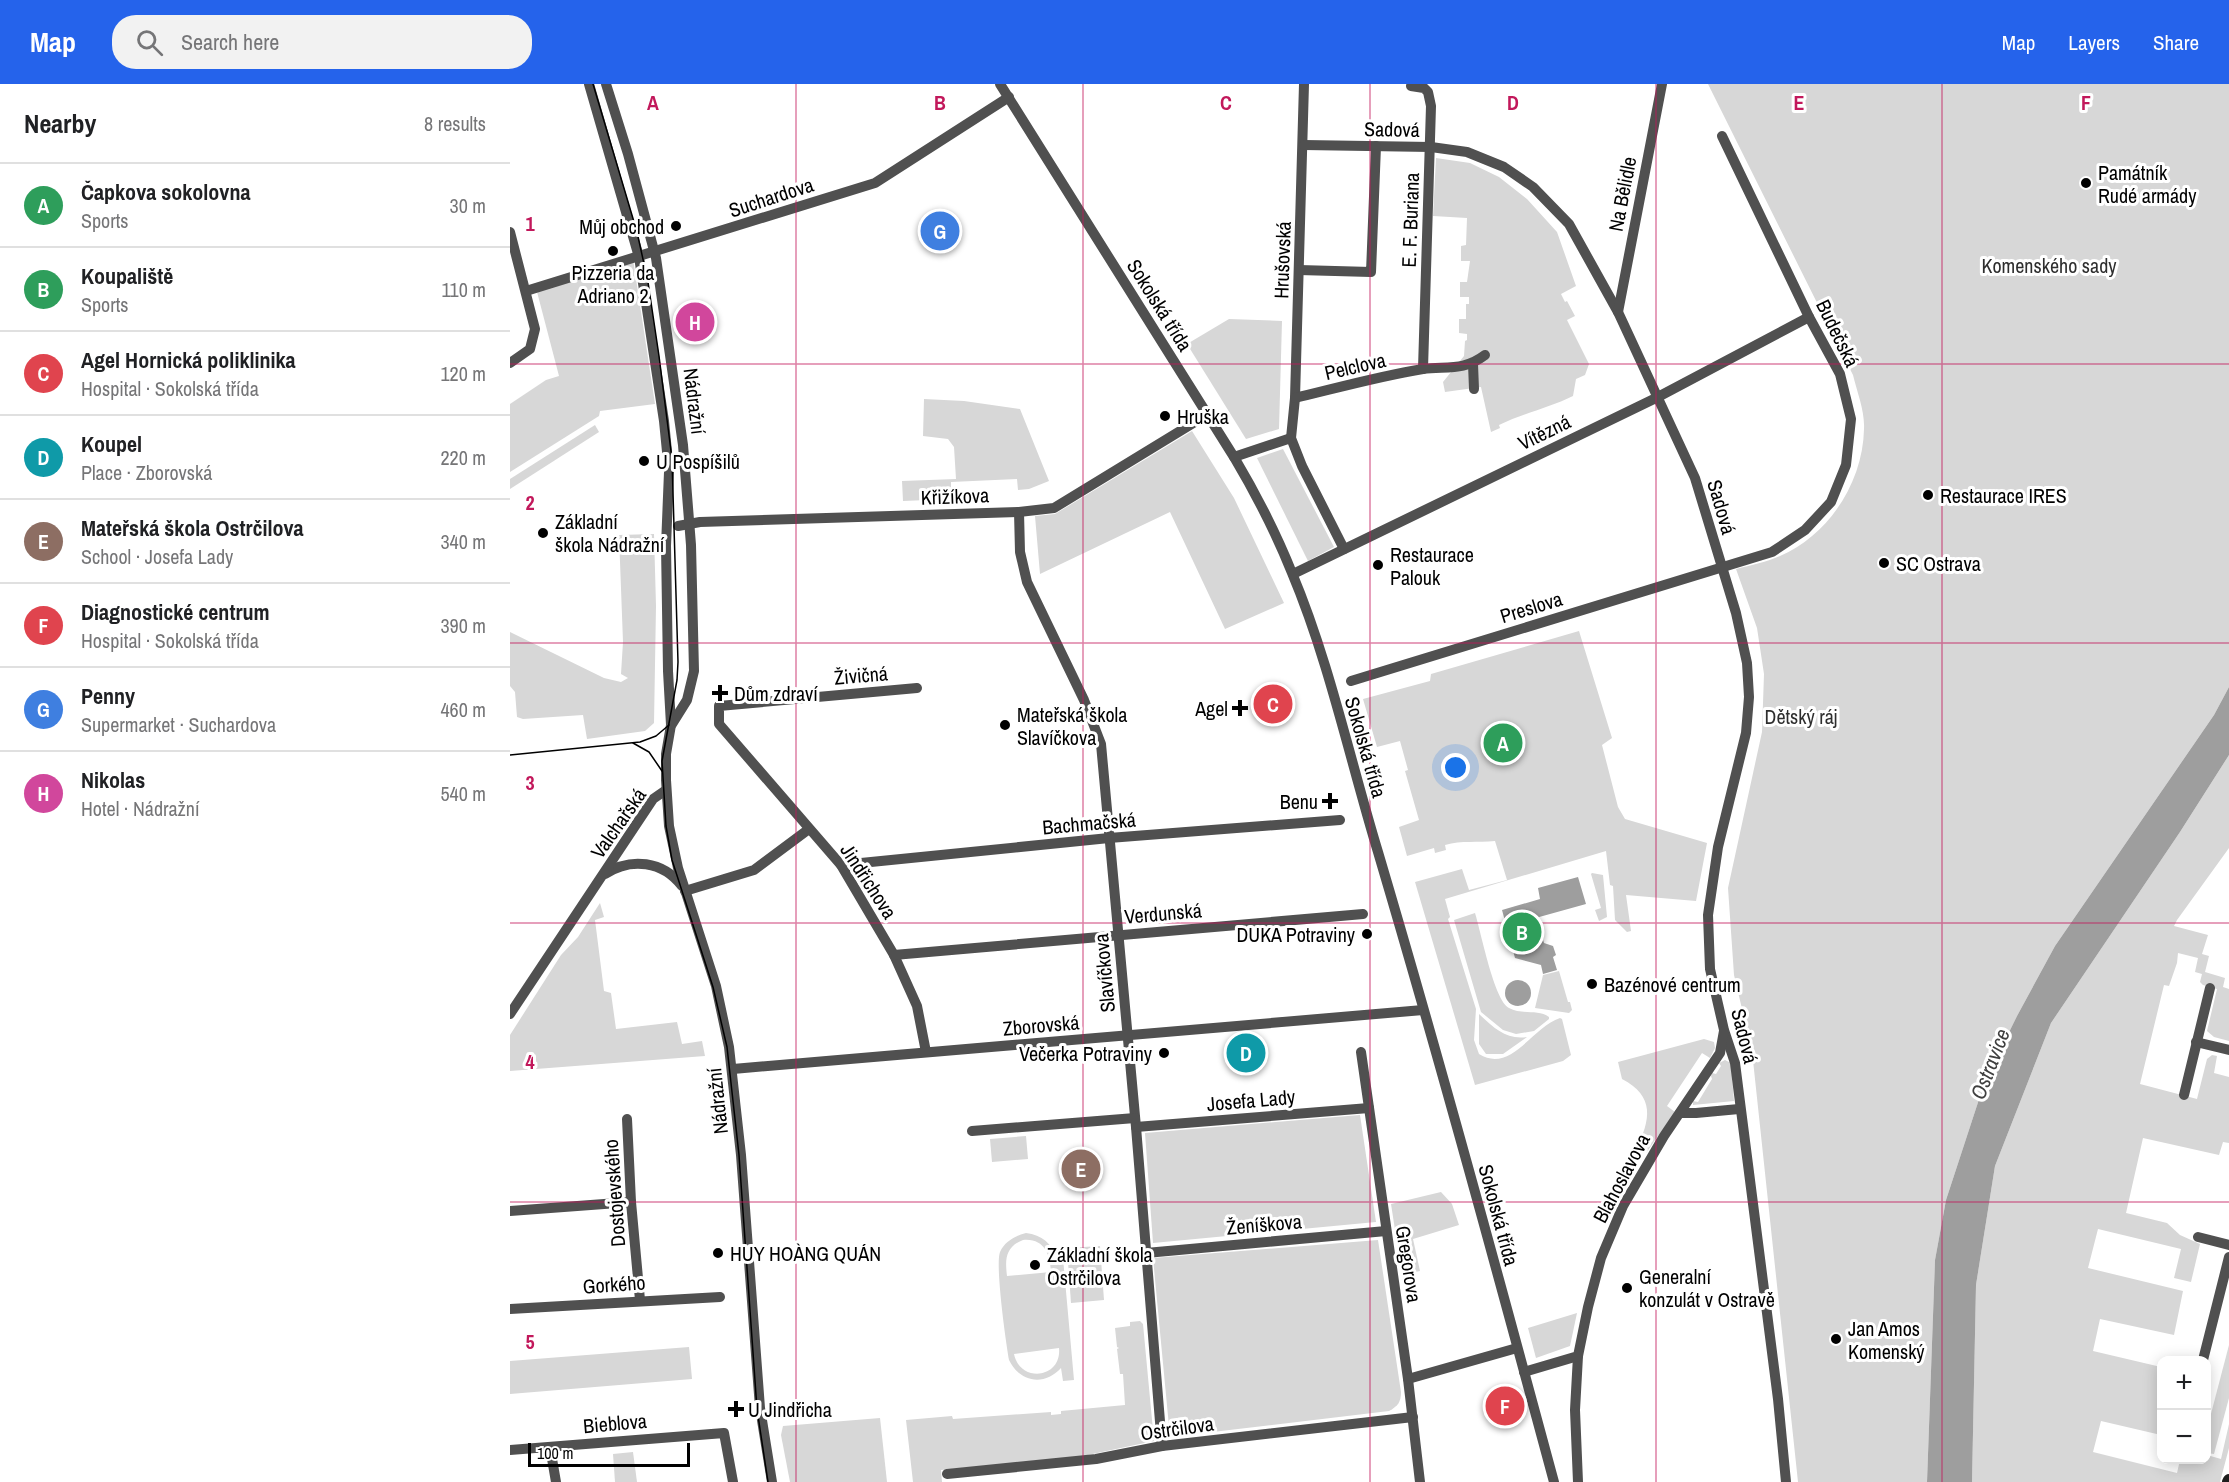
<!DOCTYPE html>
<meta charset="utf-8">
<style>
:root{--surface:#fff;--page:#f2f2f2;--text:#202124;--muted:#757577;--line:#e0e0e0;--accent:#2563eb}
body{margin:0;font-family:"Archivo Narrow",sans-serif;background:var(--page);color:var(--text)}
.controls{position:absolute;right:18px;bottom:18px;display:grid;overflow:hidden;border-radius:12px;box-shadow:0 3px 15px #0003}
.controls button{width:54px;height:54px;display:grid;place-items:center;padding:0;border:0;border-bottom:2px solid var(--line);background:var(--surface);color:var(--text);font:30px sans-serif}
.scale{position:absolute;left:18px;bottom:15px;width:162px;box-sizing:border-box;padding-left:6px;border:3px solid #000;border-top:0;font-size:16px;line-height:21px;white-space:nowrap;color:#000;-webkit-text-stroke:4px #fff;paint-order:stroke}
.you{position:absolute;left:946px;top:684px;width:21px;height:21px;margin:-15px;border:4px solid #fff;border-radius:50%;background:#1a73e8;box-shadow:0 0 0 9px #1a73e833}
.badge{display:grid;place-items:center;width:39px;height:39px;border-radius:50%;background:var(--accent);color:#fff;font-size:20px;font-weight:700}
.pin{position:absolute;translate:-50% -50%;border:3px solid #fff;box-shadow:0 2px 6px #0006}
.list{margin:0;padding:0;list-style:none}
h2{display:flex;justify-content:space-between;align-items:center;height:78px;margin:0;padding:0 24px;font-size:26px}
h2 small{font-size:20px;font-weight:400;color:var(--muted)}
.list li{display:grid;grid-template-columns:39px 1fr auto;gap:18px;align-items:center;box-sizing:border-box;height:84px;padding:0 24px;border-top:2px solid var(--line)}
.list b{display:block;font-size:22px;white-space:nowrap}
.list p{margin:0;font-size:20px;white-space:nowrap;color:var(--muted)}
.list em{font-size:20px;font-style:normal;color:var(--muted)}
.icon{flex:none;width:33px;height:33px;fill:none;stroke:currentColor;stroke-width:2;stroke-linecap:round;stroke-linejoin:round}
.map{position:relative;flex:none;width:1719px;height:1398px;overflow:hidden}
header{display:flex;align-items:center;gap:36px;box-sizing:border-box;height:84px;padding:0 30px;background:var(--accent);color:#fff}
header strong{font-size:28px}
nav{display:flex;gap:33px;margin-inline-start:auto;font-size:21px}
.search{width:420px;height:54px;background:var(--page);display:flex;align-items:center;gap:15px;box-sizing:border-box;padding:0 21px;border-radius:24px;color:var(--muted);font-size:22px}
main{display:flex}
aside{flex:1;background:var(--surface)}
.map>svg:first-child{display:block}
.green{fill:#d7d7d7;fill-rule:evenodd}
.water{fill:#9e9e9e}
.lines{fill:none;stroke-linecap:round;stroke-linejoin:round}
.minor{stroke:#505050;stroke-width:10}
.secondary{stroke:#1d1d1d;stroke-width:12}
.tram{stroke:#000;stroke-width:1.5}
.grid{fill:none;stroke:#c2185b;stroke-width:1.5;stroke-opacity:0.55}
.poi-dot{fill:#000;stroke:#fff;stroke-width:2}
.labels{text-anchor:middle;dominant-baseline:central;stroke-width:6;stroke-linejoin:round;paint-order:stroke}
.street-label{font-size:20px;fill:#000;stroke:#fff}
.poi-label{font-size:20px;fill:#000;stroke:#fff;text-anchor:start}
.park-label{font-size:20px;fill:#2e2e2e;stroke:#fff}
.water-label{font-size:21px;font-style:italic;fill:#3f3f3f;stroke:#fff}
.grid-label{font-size:20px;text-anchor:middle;font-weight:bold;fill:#c2185b;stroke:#fff;stroke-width:6;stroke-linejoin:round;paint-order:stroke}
</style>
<header>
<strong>Map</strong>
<div class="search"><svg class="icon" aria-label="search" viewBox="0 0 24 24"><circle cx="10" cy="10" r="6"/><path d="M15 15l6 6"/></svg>Search here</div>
<nav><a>Map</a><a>Layers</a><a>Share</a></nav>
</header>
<main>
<aside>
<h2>Nearby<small>8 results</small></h2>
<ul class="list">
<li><span class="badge" style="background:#2e9e5b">A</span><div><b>Čapkova sokolovna</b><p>Sports</p></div><em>30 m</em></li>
<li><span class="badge" style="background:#2e9e5b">B</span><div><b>Koupaliště</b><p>Sports</p></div><em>110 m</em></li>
<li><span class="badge" style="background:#e0444e">C</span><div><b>Agel Hornická poliklinika</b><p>Hospital · Sokolská třída</p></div><em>120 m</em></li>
<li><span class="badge" style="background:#0f9aa8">D</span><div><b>Koupel</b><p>Place · Zborovská</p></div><em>220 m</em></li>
<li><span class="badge" style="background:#8d6e63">E</span><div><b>Mateřská škola Ostrčilova</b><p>School · Josefa Lady</p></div><em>340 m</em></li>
<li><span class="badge" style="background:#e0444e">F</span><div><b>Diagnostické centrum</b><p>Hospital · Sokolská třída</p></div><em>390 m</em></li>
<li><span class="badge" style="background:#3f7fe0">G</span><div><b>Penny</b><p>Supermarket · Suchardova</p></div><em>460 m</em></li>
<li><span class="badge" style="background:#d1479c">H</span><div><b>Nikolas</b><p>Hotel · Nádražní</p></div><em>540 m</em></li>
</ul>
</aside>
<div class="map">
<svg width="1719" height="1398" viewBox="0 0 1719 1398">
<rect width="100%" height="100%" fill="#fff"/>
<!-- green -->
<g class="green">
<path d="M1198,0H1719V603L1704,631L1545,862L1507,932L1475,997L1436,1116L1425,1176L1417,1398H1288L1242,967L1224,891L1218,804L1252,648L1254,590L1247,544L1226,485C1241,481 1257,478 1270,472C1319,451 1353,398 1354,345C1355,327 1347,308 1343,291Z"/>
<path d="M926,74L960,79L989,93L1017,115L1047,148L1066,202L1051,210L1055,218L1057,217L1065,232L1057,236L1079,280L1075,291L1066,295L1063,312C1039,324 1013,329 989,341L990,344L981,348L971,303L935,308L933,298L954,272L955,257L957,256V250L949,249V235H956V220H959V213H950V198H957L960,177H951V162L956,161L957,134L923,132Z"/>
<polygon points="123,175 145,320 90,327 89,332 0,388 0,320 36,296 49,292 26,204"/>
<polygon points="719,235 772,237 769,345 736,355 677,260"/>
<polygon points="414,315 454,317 510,325 539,397 519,405 508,406 507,395 441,398 441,415 393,417 392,397 446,395 444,363 438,355 413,352"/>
<polygon points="85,341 89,348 0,405 0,395"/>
<polygon points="682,347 724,414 774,519 715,545 660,428 530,490 525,432 545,430"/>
<polygon points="773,365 824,463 798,477 747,374"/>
<polygon points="144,450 146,522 144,639 135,647 77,655 73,631 13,635 7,633 5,608 0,602 0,548 94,594 111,598 118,594 111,590 113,558 109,451"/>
<path d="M1069,547L1102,654L1092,661L1108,723L1115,735L1197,759L1186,817L1116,811L1121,847L1117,848L1105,836L1103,802L1100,801L1096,767L935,815L940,833L938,835L966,925L964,956L969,970C1001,990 1022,943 1050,934L1052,935L1061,971L1053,977L965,1001L905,798L952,785L959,806L997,796L985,757C967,759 952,756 935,761L936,766L925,769L924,764L897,772L889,743L909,736L895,687L898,686L890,657L867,663L853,615L920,597L921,590Z"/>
<polygon points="1719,671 1719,764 1667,836 1664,842 1698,851 1692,870 1699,872 1695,888 1715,894 1713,903 1719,905 1719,957 1704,953 1697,947 1707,905 1693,901 1690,898 1692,890 1685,888 1688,874 1668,869 1667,879 1659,902 1654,901 1630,1000 1687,1015 1697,975 1702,971 1707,972 1704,989 1719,993 1719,1059 1713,1058 1709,1071 1633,1054 1616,1129 1657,1139 1670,1151 1690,1160 1681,1198 1664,1194 1671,1165 1588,1145 1578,1184 1673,1207 1664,1251 1590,1235 1583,1267 1651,1283 1651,1351 1591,1337 1583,1368 1667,1389 1670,1376 1696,1376 1697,1371 1711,1375 1719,1340 1719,1364 1710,1398 1462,1398 1466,1201 1485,1082 1541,939 1670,748"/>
<polygon points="1082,789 1093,791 1097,833 1089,837 1085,826 1091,824 1081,790"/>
<polygon points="90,819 94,833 85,836 94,907 101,909 106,945 167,938 172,960 192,957 195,972 0,987 0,951 51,871 68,853"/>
<path d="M965,829C971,848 984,916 999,924C1011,931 1028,925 1039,933V935L1024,947L1006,950L993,946L971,928L944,836Z"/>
<polygon points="1049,887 1058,918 1060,918 1062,926 1059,929 1025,924 1033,891"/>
<path d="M969,930C984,944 996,956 1017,953L993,970H976L969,960Z"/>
<path d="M1194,955L1204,958L1205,964L1200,974L1192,969L1157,1022L1165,1028L1136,1069L1126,1065C1141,1036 1145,1012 1112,995L1108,978Z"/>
<polygon points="1215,976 1221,979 1224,1017 1183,1021 1183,1017 1188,1018 1202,995 1201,992 1202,989 1206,990 1211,982 1209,979"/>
<polygon points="850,1031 866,1138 643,1159 635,1049"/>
<polygon points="516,1052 518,1075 482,1078 480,1055"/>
<polygon points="931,1108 942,1120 949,1141 903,1155 910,1187 892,1191 881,1120"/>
<path d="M516,1149C532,1151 542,1159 546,1175L553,1174L564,1296L553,1297L551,1284C535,1302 510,1299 499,1276C496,1259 485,1181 490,1168C495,1157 505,1152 516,1149ZM513,1156C534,1154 540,1170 541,1188L497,1192C495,1176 495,1163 513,1156ZM549,1264C552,1295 510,1299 504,1270Z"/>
<path d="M868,1156L891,1308C891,1318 888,1322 879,1327L660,1353L643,1174Z"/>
<polygon points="590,1162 594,1216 561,1219 557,1164"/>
<polygon points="1067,1229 1060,1262 1026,1274 1018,1244"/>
<polygon points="630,1237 633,1240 644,1357 573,1372 431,1386 432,1398 403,1398 396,1336 442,1332 443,1335 541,1328 541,1331 551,1330 551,1327 615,1321 613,1290 610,1290 607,1265 609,1264 607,1263 605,1244 620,1242 620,1238"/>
<polygon points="1719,1261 1719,1314 1704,1370 1697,1369 1697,1345"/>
<polygon points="179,1263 182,1295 0,1310 0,1277"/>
<polygon points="370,1334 377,1398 280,1398 271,1351 273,1342"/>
<polygon points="123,1368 127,1398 105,1398 103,1370"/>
</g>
<!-- water -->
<g class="water">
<polygon points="1719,603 1719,671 1670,748 1541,939 1485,1082 1466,1201 1462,1398 1417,1398 1425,1176 1436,1116 1475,997 1507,932 1545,862 1704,631"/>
<polygon points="1068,793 1076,820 1022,835 1025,845 1030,846 1034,859 1043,862 1046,871 1043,873 1047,886 1033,890 1031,881 1005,874 992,826 1030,815 1028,804"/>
<circle cx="1008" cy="909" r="13"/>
</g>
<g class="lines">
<!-- minor -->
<g class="minor">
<polyline points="79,0 129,173 154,337 159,388 156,462 158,587 161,641 156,670 156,696 159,742 168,784 206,902 219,963 231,1071 250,1324 262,1398"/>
<polyline points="96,0 118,70 146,174 173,361 181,461 184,587 177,616 162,640"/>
<path d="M490,0L724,373C746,410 766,449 782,489C819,577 840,676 868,768C930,977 987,1187 1044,1398"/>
<polyline points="794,0 785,314 781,354 792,382 834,465"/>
<polyline points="901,2 914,4 918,8 921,22 913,285"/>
<polyline points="794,61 921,63 957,68 994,83 1023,103 1059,140 1108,228 1185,394 1226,529 1237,579 1239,613 1236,649 1208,763 1198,831 1200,885 1214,946 1225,979 1268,1315 1276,1398"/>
<polyline points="0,148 25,245 20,265 0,279"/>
<polyline points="789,186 861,188 866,62"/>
<polyline points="16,207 365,99 499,13"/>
<polyline points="1108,228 1152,0"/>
<polyline points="963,280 964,305"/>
<path d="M785,314C827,304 870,292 913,285C937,282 954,287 975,271"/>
<polyline points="724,373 781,354"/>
<polyline points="509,428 510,468 517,498 574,616 591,660 626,1043 652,1362"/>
<polyline points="168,442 190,438 509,428 544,424 698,330"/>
<polyline points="783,490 1146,314 1299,233"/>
<polyline points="841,597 1262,468 1295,446 1321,418 1336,381 1341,335 1330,290 1299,233 1212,52"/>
<polyline points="407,604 209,622 209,640 331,781 384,871 407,922 416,968"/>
<polyline points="331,781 599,754 830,736"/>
<path d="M95,790C121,773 153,777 172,802"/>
<polyline points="175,807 244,786 299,745"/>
<polyline points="384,871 853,830"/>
<polyline points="0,930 143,715 156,706"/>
<polyline points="1686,958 1719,966"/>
<polyline points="851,968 898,1295 910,1398"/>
<polyline points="223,985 913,926"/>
<polyline points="1674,1011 1700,904"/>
<polyline points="1170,1029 1186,1029 1229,1025"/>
<polyline points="117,1035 121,1118 130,1216"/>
<polyline points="626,1043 859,1024"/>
<polyline points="462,1047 625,1034"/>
<polyline points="0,1127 121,1118"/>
<polyline points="1688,1153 1719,1161"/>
<polyline points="636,1169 876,1147"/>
<polyline points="0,1225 210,1213"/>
<polyline points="1068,1272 1065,1326 1068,1398"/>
<polyline points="1693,1276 1719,1173"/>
<polyline points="1014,1288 1068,1272 1078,1223 1091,1174 1113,1122 1154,1052 1210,969 1214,947"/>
<polyline points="898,1295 1007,1264"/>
<polyline points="40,1363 46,1398"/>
<polyline points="0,1366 214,1349 223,1398"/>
<polyline points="437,1390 586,1375 652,1362 903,1333"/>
</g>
<!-- secondary -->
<polyline class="secondary" points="1718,1398 1719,1396"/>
<!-- tram -->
<g class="tram">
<polyline points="83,0 127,148 138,198 149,272 162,375 168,578 167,596 152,677 156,742 162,776 203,903 217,963 229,1071 247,1325 258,1398"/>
<polyline points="123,659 139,668 152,687"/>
<polyline points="0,671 130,658 146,652 159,641"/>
</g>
</g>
<!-- grid -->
<path class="grid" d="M286,0V1398M573,0V1398M860,0V1398M1146,0V1398M1432,0V1398M0,280H1719M0,559H1719M0,839H1719M0,1118H1719"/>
<!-- markers -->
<g class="poi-dot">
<circle cx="1576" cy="99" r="6"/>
<circle cx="166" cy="142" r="6"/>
<circle cx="103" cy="167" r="6"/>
<circle cx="655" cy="332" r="6"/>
<circle cx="134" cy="377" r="6"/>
<circle cx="1418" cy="411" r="6"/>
<circle cx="33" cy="449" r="6"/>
<circle cx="1374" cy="479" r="6"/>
<circle cx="868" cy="481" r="6"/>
<path d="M207 600h6v6h6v6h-6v6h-6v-6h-6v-6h6z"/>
<path d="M727 615h6v6h6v6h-6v6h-6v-6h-6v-6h6z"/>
<circle cx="495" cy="641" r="6"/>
<path d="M817 708h6v6h6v6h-6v6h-6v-6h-6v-6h6z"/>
<circle cx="857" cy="850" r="6"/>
<circle cx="1082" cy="900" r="6"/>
<circle cx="654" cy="969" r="6"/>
<circle cx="208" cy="1169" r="6"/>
<circle cx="525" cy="1181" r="6"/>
<circle cx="1117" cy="1204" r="6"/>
<circle cx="1326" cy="1255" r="6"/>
<path d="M223 1316h6v6h6v6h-6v6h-6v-6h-6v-6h6z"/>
</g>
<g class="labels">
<!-- street labels -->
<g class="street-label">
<text transform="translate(882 45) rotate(1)">Sadová</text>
<text transform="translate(1112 110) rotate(-79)">Na Bělidle</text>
<text transform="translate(261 113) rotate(-18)">Suchardova</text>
<text transform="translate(900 136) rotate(-88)">E. F. Buriana</text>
<text transform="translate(772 176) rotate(-88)">Hrušovská</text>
<text transform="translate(650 221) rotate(58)">Sokolská třída</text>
<text transform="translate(1328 249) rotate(64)">Budečská</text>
<text transform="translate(845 282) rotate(-13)">Pelclova</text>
<text transform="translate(185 317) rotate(83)">Nádražní</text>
<text transform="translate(1034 348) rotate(-26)">Vítězná</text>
<text transform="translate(445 412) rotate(-2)">Křižíkova</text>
<text transform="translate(1212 423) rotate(74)">Sadová</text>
<text transform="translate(1021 523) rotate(-17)">Preslova</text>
<text transform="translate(351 591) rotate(-5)">Živičná</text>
<text transform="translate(856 663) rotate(74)">Sokolská třída</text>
<text transform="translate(108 739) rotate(-55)">Valchařská</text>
<text transform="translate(579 739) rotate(-5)">Bachmačská</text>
<text transform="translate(359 797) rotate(57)">Jindřichova</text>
<text transform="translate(653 829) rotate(-5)">Verdunská</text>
<text transform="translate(594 889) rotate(-95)">Slavíčkova</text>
<text transform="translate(531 941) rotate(-5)">Zborovská</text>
<text transform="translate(1235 952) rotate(76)">Sadová</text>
<text transform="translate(741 1016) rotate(-5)">Josefa Lady</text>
<text transform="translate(207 1017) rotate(-96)">Nádražní</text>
<text transform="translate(1111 1094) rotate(-62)">Blahoslavova</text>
<text transform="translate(104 1109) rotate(-94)">Dostojevského</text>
<text transform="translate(989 1131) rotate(75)">Sokolská třída</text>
<text transform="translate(754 1140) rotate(-5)">Ženíškova</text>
<text transform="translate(899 1180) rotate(81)">Gregorova</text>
<text transform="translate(104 1200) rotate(-4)">Gorkého</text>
<text transform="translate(105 1339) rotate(-5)">Bieblova</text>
<text transform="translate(667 1344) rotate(-8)">Ostrčilova</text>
</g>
<!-- poi labels -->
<g class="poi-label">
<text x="1588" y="88">Památník<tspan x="1588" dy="23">Rudé armády</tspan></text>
<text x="154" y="142" text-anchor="end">Můj obchod</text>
<text x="103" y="188" text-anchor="middle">Pizzeria da<tspan x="103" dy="23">Adriano 2</tspan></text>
<text x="667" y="332">Hruška</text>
<text x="146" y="377">U Pospíšilů</text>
<text x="1430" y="411">Restaurace IRES</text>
<text x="45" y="437">Základní<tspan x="45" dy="23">škola Nádražní</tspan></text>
<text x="880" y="470">Restaurace<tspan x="880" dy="23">Palouk</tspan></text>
<text x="1386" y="479">SC Ostrava</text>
<text x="224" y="609">Dům zdraví</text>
<text x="718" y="624" text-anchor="end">Agel</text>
<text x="507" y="630">Mateřská škola<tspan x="507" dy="23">Slavíčkova</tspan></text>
<text x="808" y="717" text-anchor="end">Benu</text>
<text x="845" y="850" text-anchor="end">DUKA Potraviny</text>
<text x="1094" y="900">Bazénové centrum</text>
<text x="642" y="969" text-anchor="end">Večerka Potraviny</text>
<text x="220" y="1169">HUY HOÀNG QUÁN</text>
<text x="537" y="1170">Základní škola<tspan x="537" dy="23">Ostrčilova</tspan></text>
<text x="1129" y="1192">Generalní<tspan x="1129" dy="23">konzulát v Ostravě</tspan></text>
<text x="1338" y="1244">Jan Amos<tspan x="1338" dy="23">Komenský</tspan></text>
<text x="238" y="1325">U Jindřicha</text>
</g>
<!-- park labels -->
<g class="park-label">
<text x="1539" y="181">Komenského sady</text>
<text x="1291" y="632">Dětský ráj</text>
</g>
<!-- water labels -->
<g class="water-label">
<text transform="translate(1480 980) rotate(-69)">Ostravice</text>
</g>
</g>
<g class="grid-label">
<text x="143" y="26">A</text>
<text x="430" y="26">B</text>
<text x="716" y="26">C</text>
<text x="1003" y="26">D</text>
<text x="1289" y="26">E</text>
<text x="1576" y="26">F</text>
<text x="20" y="147">1</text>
<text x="20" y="426">2</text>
<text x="20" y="706">3</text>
<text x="20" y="985">4</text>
<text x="20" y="1265">5</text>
</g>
</svg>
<div class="controls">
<button>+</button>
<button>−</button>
</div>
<div class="scale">100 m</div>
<div class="you"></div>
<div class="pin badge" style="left:993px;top:659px;background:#2e9e5b">A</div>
<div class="pin badge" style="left:1012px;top:848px;background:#2e9e5b">B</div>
<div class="pin badge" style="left:763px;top:620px;background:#e0444e">C</div>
<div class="pin badge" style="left:736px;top:969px;background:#0f9aa8">D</div>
<div class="pin badge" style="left:571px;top:1085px;background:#8d6e63">E</div>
<div class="pin badge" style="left:995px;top:1322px;background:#e0444e">F</div>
<div class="pin badge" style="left:430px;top:147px;background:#3f7fe0">G</div>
<div class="pin badge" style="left:185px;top:238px;background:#d1479c">H</div>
</div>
</main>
